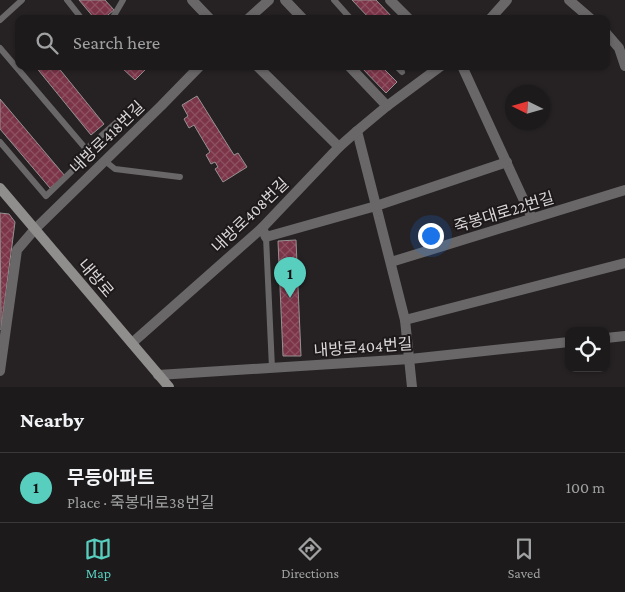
<!DOCTYPE html>
<meta charset="utf-8">
<style>
:root{--surface:#1c1a1a;--page:#292727;--text:#f1f3f6;--muted:#a0a1a2;--line:#3a3839;--accent:#58cebf}
body{margin:0;font-family:"Crimson Pro","Noto Sans KR",serif;background:var(--page);color:var(--text)}
.controls{position:absolute;right:15px;bottom:15px;display:grid;overflow:hidden;border-radius:10px;box-shadow:0 1px 4px #0004}
.controls button{width:45px;height:45px;display:grid;place-items:center;padding:0;border:0;border-bottom:1px solid var(--line);background:var(--surface);color:var(--text);font:25px sans-serif}
.compass{position:absolute;left:505px;top:85px;width:45px;height:45px;border-radius:50%;background:var(--surface);box-shadow:0 1px 4px #0004;rotate:275deg}
.you{position:absolute;left:430px;top:235px;width:18px;height:18px;margin:-12px;border:4px solid #fff;border-radius:50%;background:#1a73e8;box-shadow:0 0 0 8px #1a73e833}
.badge{display:grid;place-items:center;width:32px;height:32px;border-radius:50%;background:var(--accent);color:#111;font-size:16px;font-weight:700}
.pin{position:absolute;translate:-50% -41px;filter:drop-shadow(0 1px 2px #0008)}
.pin::after{content:'';position:absolute;top:26px;width:18px;height:15px;background:inherit;clip-path:polygon(0 0,100% 0,50% 100%)}
.list{margin:0;padding:0;list-style:none}
h2{display:flex;justify-content:space-between;align-items:center;height:65px;margin:0;padding:0 20px;font-size:21px}
h2 small{font-size:16px;font-weight:400;color:var(--muted)}
.list li{display:grid;grid-template-columns:32px 1fr auto;gap:15px;align-items:center;box-sizing:border-box;height:70px;padding:0 20px;border-top:1px solid var(--line)}
.list b{display:block;font-size:19px;white-space:nowrap}
.list p{margin:0;font-size:16px;white-space:nowrap;color:var(--muted)}
.list em{font-size:16px;font-style:normal;color:var(--muted)}
.icon{flex:none;width:28px;height:28px;fill:none;stroke:currentColor;stroke-width:2;stroke-linecap:round;stroke-linejoin:round}
.map{position:relative;flex:none;width:625px;height:387px;overflow:hidden}
.search{position:absolute;background:var(--surface);box-shadow:0 1px 4px #0004;left:15px;right:15px;top:15px;height:55px;display:flex;align-items:center;gap:12px;box-sizing:border-box;padding:0 18px;border-radius:10px;color:var(--muted);font-size:19px}
.sheet{height:135px;background:var(--surface)}
nav{display:flex;justify-content:space-around;align-items:center;box-sizing:border-box;height:70px;border-top:1px solid var(--line);background:var(--surface);font-size:14px;color:var(--muted)}
nav a{display:grid;justify-items:center;gap:2px}
nav .on{color:var(--accent)}
.map>svg:first-child{display:block}
.building{fill:url(#building-cross-hatch);stroke:#969192}
.lines{fill:none;stroke-linecap:round;stroke-linejoin:round}
.lane{stroke:#696767;stroke-width:6}
.street{stroke:#696767;stroke-width:10}
.secondary{stroke:#908d8d;stroke-width:10}
.labels{text-anchor:middle;dominant-baseline:central;stroke-width:4;stroke-linejoin:round;paint-order:stroke}
.street-label{font-size:16px;fill:#d9d6d7;stroke:#1d191a}
</style>
<div class="map">
<svg width="625" height="387" viewBox="0 0 625 387">
<defs>
<pattern id="building-cross-hatch" width="8" height="8" patternUnits="userSpaceOnUse" patternTransform="scale(1.25)"><rect width="8" height="8" fill="#7c3449"/><path d="M0 0l8 8M0 8l8-8" fill="none" stroke="#8e5162"/></pattern>
</defs>
<rect width="100%" height="100%" fill="#262223"/>
<!-- building -->
<g class="building">
<polygon points="79,0 105,0 114,10 103,19 95,19"/>
<polygon points="352,0 376,0 394,19 370,19"/>
<polygon points="35,66 57,66 104,124 91,135"/>
<polygon points="124,66 149,66 135,80 122,68"/>
<polygon points="360,66 381,66 397,82 386,93"/>
<polygon points="197,96 234,155 238,153 247,167 223,182 215,169 218,167 215,162 211,164 206,155 210,152 194,125 189,128 184,119 188,116 182,105"/>
<polygon points="0,99 65,176 50,188 0,129"/>
<polygon points="0,213 9,214 15,222 1,330"/>
<polygon points="296,240 301,356 283,356 278,241"/>
</g>
<g class="lines">
<!-- lane -->
<g class="lane">
<polyline points="67,0 82,19"/>
<polyline points="334,0 351,19"/>
<polyline points="112,19 123,0"/>
<polyline points="0,20 22,0"/>
<polyline points="0,48 86,149 118,121"/>
<polyline points="396,66 402,72"/>
<polyline points="0,142 46,196 75,168 86,149"/>
<polyline points="105,161 115,169 180,177"/>
<polyline points="266,237 272,368"/>
</g>
<!-- street -->
<g class="street">
<polyline points="192,0 210,19"/>
<polyline points="285,0 303,19"/>
<polyline points="390,0 409,19"/>
<polyline points="569,0 591,19"/>
<polyline points="248,19 269,0"/>
<polyline points="490,19 507,0"/>
<polyline points="606,33 619,48 625,66"/>
<polyline points="257,66 339,147"/>
<polyline points="349,66 387,106"/>
<polyline points="462,66 532,218"/>
<polyline points="357,131 405,320 412,387"/>
<polyline points="262,228 266,237 376,206 507,162"/>
<polyline points="391,262 625,190"/>
<polyline points="405,320 625,263"/>
<polyline points="606,338 625,336"/>
<polyline points="132,343 262,228 339,147 357,131 387,106 441,66"/>
<polyline points="0,371 17,250 35,229 161,106 200,66"/>
<polyline points="158,375 410,359 569,342"/>
</g>
<!-- secondary -->
<polyline class="secondary" points="0,188 169,387"/>
</g>
<g class="labels">
<!-- street labels -->
<g class="street-label">
<text transform="translate(107 137) rotate(-44)">내방로418번길</text>
<text transform="translate(504 212) rotate(-17)">죽봉대로22번길</text>
<text transform="translate(250 215) rotate(-44)">내방로408번길</text>
<text transform="translate(96 278) rotate(49)">내방로</text>
<text transform="translate(363 347) rotate(-4)">내방로404번길</text>
</g>
</g>
</svg>
<div class="controls">
<button><svg class="icon" aria-label="locate" viewBox="0 0 24 24"><circle cx="12" cy="12" r="6"/><path d="M12 2v4M12 18v4M2 12h4M18 12h4"/></svg></button>
</div>
<svg class="compass" viewBox="-18 -18 36 36"><path d="M0-13l5 13h-10z" fill="#e53935"/><path d="M0 13l5-13h-10z" fill="#a0a1a2"/></svg>
<div class="you"></div>
<div class="pin badge" style="left:290px;top:298px">1</div>
<div class="search"><svg class="icon" aria-label="search" viewBox="0 0 24 24"><circle cx="10" cy="10" r="6"/><path d="M15 15l6 6"/></svg>Search here</div>
</div>
<section class="sheet">
<h2>Nearby<small></small></h2>
<ul class="list">
<li><span class="badge">1</span><div><b>무등아파트</b><p>Place · 죽봉대로38번길</p></div><em>100 m</em></li>
</ul>
</section>
<nav>
<a class="on"><svg class="icon" aria-label="map" viewBox="0 0 24 24"><path d="M3 6l6-2 6 2 6-2v14l-6 2-6-2-6 2zM9 4v14M15 6v14"/></svg>Map</a>
<a><svg class="icon" aria-label="directions" viewBox="0 0 24 24"><path d="M12 3l9 9-9 9-9-9zM9 14v-3h6M13 9l2 2-2 2"/></svg>Directions</a>
<a><svg class="icon" aria-label="saved" viewBox="0 0 24 24"><path d="M7 4h10v16l-5-4-5 4z"/></svg>Saved</a>
</nav>
